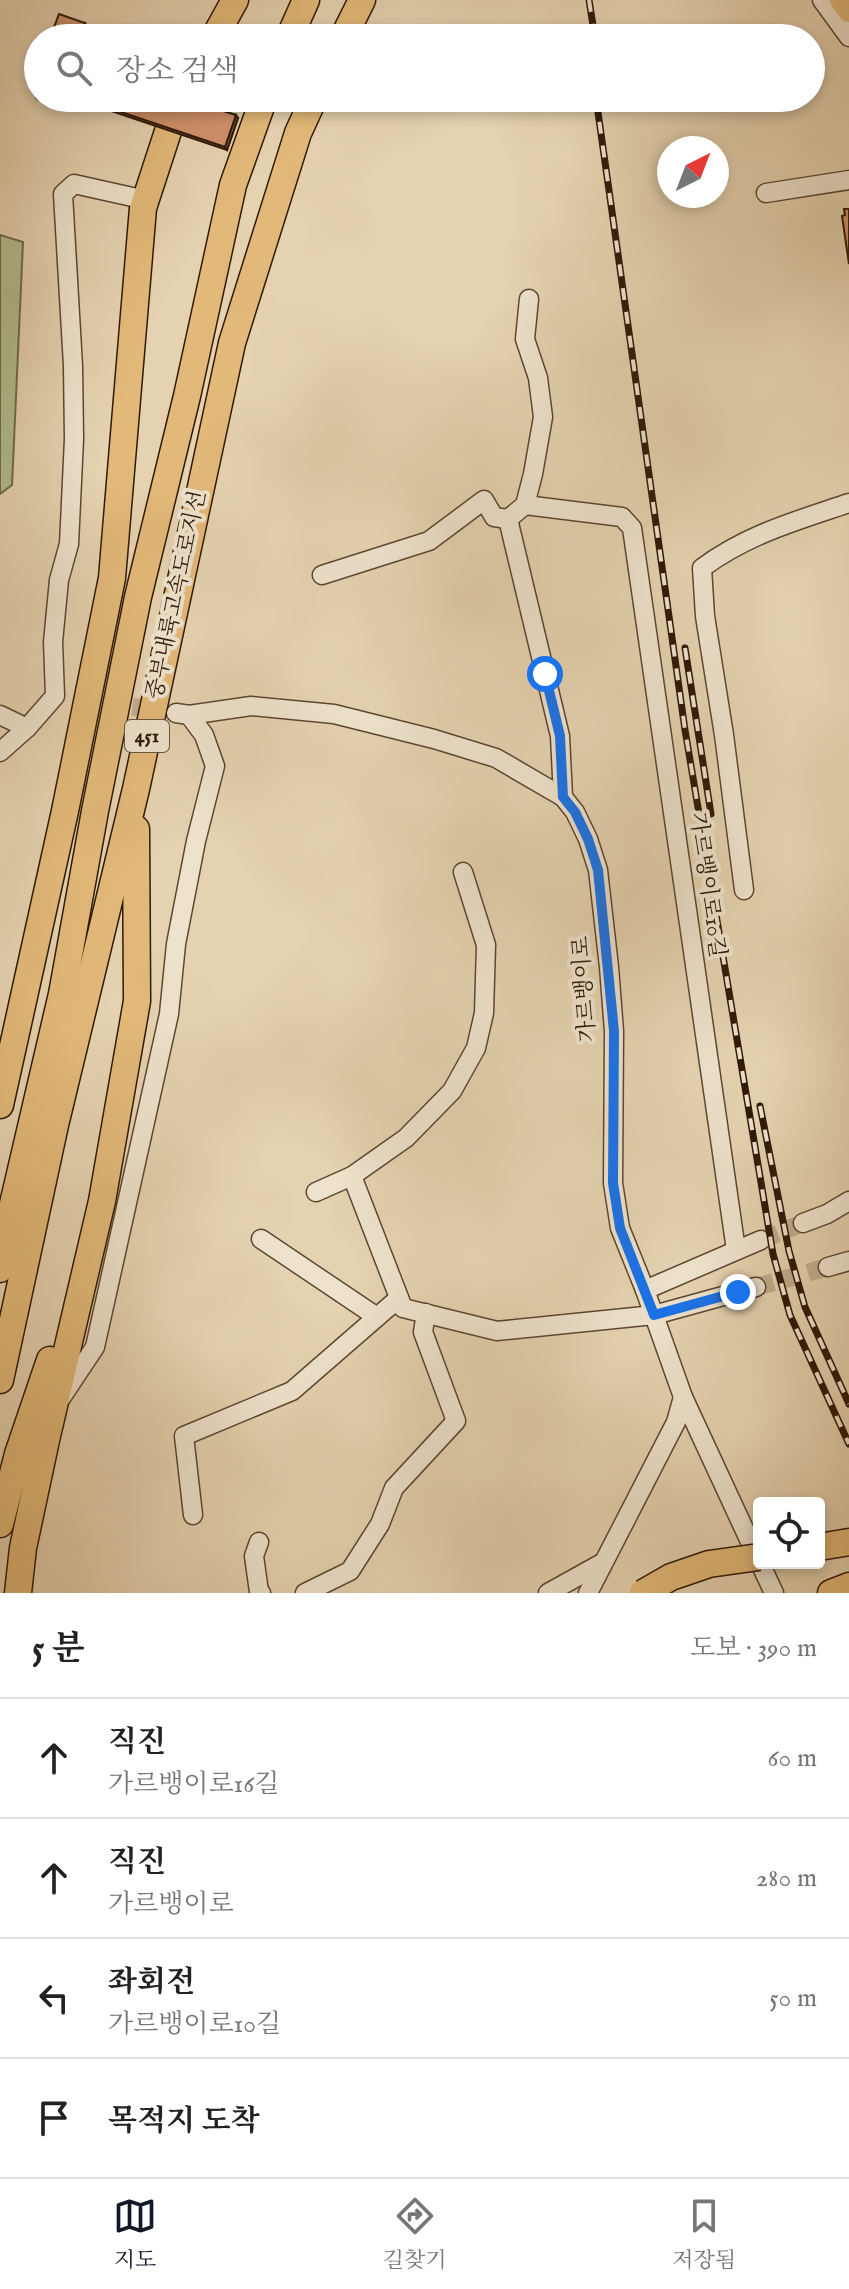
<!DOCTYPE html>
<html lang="ko">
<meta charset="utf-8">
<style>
:root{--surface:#fff;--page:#f2f2f2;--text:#222;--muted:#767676;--line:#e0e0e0;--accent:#111827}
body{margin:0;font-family:"IM FELL English","Noto Serif KR",serif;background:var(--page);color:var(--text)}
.controls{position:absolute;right:24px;bottom:24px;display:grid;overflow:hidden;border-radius:8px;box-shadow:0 4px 12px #0003}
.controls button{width:72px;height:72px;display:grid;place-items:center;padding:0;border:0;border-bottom:2px solid var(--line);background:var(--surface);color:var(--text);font:40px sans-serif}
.compass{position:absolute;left:657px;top:136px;width:72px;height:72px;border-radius:50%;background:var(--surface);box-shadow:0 4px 12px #0003;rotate:42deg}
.stop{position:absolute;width:24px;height:24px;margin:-18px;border:6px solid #1a73e8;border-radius:50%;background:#fff}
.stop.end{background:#1a73e8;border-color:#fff;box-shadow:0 2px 8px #0008}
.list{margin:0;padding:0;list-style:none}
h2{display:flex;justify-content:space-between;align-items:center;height:104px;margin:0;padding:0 32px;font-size:34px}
h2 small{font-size:26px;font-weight:400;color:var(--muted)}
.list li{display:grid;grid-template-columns:52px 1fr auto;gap:24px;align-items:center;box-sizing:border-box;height:120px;padding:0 32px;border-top:2px solid var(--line)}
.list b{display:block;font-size:30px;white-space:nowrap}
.list p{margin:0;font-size:26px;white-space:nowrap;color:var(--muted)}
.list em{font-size:26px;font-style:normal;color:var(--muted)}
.icon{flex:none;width:44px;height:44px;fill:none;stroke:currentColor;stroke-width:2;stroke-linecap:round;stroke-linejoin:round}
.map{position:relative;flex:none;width:849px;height:1593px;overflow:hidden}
.search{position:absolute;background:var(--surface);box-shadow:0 4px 12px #0003;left:24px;right:24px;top:24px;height:88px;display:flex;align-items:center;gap:20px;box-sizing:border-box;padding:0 28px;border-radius:44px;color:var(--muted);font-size:30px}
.sheet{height:584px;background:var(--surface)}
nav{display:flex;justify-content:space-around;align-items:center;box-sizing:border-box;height:112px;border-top:2px solid var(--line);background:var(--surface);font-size:22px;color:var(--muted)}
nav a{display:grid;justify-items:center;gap:4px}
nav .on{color:var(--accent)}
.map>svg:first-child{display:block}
.green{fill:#b1bd8d;stroke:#706b4a;stroke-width:2}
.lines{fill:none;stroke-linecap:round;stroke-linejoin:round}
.minor-tunnel{stroke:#c1ad8e;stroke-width:18;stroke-dasharray:18 9;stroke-linecap:butt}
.minor-casing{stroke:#5c4731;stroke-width:21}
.major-casing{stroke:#2f1907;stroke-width:25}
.highway-casing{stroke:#2f1907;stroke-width:29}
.minor{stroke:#eee2cc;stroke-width:18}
.major{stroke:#e2b978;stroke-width:22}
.highway{stroke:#e2b978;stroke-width:26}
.rail-casing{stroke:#2f1907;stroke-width:7}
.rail{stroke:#eee2cc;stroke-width:4;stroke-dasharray:12;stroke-linecap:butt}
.highway-bridge-casing{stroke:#2f1907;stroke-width:29;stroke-linecap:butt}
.highway-bridge{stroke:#e2b978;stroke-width:26}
.wall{fill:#b27d5d;stroke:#2f1907;stroke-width:2}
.shaded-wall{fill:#91664c;stroke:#2f1907;stroke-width:2}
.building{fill:#cf916c;stroke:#2f1907;stroke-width:2}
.route{stroke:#1a73e8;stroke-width:10}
.labels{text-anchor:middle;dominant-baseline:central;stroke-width:8;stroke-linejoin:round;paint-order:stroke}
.shield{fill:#eee2cc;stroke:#685542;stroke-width:2}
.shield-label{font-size:20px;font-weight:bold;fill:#2f1907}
.street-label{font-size:22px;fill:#2f1907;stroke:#eee2cc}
</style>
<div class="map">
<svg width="849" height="1593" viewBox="0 0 849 1593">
<rect width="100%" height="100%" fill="#e5d2b0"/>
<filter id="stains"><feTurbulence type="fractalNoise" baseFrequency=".0025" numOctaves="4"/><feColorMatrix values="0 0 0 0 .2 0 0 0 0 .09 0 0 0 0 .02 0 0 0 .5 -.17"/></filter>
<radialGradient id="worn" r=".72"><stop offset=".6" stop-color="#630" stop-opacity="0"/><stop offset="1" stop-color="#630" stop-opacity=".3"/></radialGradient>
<!-- green -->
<polygon class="green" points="0,235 23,242 12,485 0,494"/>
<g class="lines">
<!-- minor-tunnel -->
<g class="minor-tunnel">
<polyline points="79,699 162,711"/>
<polyline points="761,1240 803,1223"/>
<polyline points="756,1287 828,1267"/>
</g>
<defs>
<g id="minor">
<polyline points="822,0 849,37"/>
<polyline points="766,193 849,180"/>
<polyline points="525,505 533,474 543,417 538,378 525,339 529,299"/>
<polyline points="322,575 429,541 484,500 494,517 508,519"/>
<polyline points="176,713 189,715 251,706 334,714 434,739 496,758 563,797 575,812 588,839 598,870 609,967 614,1031 613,1183 620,1228 645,1290 683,1397 759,1561"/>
<polyline points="0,715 27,728"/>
<polyline points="0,752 27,728 55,696 53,642 59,580 69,544 74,439 73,366 63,194 74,184 146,200"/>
<polyline points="563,797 560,736 508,519 525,505 622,517 632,528 736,1250"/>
<path d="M744,890L724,735L705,616L702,568C748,534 796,521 849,503"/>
<polyline points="352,1176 403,1308 497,1331 654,1315 756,1287"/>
<polyline points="316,1192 352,1176 406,1138 452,1091 476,1048 484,1013 486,945 463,872"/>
<polyline points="803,1223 827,1214 849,1201"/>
<polyline points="261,1239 377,1317"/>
<polyline points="828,1267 849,1261"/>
<polyline points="645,1290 761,1240"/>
<polyline points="61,1398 95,1347 169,1014 176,944 196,841 215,766 204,735 189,715"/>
<polyline points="193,1515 184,1436 292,1391 399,1298"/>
<polyline points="259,1542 254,1556 259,1592 261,1593"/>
<polyline points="760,1563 774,1593"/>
<polyline points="305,1593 350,1571 380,1524 394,1488 456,1421 423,1332 426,1313"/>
<polyline points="548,1593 602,1563"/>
<polyline points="588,1593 676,1422 683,1397"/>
</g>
<polyline id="major" points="841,0 849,11"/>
<g id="highway">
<polyline points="214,38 235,0"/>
<polyline points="289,38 306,0"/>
<polyline points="343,38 362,0"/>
<polyline points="0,1105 65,811 112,578 143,208 173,116 182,98"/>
<polyline points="0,1269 13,1204 62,994 95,811 138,597 187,396 233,185 264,98"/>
<polyline points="0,1380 55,1125 136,789 232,343 298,133 314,98"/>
<polyline points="0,1524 18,1454 50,1360"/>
<polyline points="819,1547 849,1542"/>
<polyline points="18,1593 23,1548 46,1440 102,1201 137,1001 136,829"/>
<polyline points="831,1593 849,1586"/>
</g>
</defs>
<!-- minor casing -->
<use href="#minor" class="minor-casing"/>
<!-- major casing -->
<use href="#major" class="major-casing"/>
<!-- highway casing -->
<use href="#highway" class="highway-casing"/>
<!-- minor -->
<use href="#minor" class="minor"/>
<!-- major -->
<use href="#major" class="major"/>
<!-- highway -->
<use href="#highway" class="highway"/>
<defs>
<g id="rail">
<polyline points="589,0 595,38"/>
<polyline points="596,98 685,730 773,1254 790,1315 849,1444"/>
<polyline points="685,648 711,814"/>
<polyline points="760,1106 789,1251 805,1307 849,1404"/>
</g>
</defs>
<!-- rail casing -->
<use href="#rail" class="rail-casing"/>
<!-- rail -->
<use href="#rail" class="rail"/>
<defs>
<polyline id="highway-bridge" points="643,1593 671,1577 709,1564 759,1557"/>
</defs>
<!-- highway-bridge casing -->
<use href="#highway-bridge" class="highway-bridge-casing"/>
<!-- highway-bridge -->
<use href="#highway-bridge" class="highway-bridge"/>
</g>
<!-- wall -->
<g class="wall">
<polygon points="38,72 38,98 66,98 62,108 37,99 31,90"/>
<polygon points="106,107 238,118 227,150 108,110"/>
</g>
<!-- shaded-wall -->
<g class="shaded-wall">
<polygon points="85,23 91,32 88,38 80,38"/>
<polygon points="57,98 66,98 62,108 57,100"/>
<polygon points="236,115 238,118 227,150 225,147"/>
</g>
<!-- building -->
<g class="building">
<polygon points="59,14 85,23 80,38 50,38"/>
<polygon points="38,72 38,93 31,90"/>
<polygon points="109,98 182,98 236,115 225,147 106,107"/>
<polygon points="844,209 849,209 849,264 842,216 845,215"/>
</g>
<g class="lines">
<!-- route -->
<polyline class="route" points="545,674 560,736 563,797 575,812 588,839 598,870 614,1031 613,1183 620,1228 654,1315 738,1292"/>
</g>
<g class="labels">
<!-- shield labels -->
<rect class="shield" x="125" y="720" width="44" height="32" rx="6"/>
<g class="shield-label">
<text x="147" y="736">451</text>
</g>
<!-- street labels -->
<g class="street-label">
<text transform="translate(177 595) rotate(-78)">중부내륙고속도로지선</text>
<text transform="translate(707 885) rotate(82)">가르뱅이로10길</text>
<text transform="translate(585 989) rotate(-94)">가르뱅이로</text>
</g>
</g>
<rect width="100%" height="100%" filter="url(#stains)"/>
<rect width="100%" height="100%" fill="url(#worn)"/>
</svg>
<div class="controls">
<button><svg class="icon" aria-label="locate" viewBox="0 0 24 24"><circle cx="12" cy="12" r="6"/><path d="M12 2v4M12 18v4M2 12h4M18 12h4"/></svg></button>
</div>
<svg class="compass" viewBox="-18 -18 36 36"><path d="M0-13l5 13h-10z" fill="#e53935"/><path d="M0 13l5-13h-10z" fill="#767676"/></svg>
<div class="stop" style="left:545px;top:674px"></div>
<div class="stop end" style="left:738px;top:1292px"></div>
<div class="search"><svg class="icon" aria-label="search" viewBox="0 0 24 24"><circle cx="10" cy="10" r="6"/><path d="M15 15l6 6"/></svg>장소 검색</div>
</div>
<section class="sheet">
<h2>5 분<small>도보 · 390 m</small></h2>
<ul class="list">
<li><svg class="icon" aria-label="ahead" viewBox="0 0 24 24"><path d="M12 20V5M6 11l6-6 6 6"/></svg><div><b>직진</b><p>가르뱅이로16길</p></div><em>60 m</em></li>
<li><svg class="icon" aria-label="ahead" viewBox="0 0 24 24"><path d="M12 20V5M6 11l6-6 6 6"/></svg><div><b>직진</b><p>가르뱅이로</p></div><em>280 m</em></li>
<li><svg class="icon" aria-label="left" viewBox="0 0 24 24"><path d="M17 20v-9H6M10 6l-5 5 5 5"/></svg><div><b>좌회전</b><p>가르뱅이로10길</p></div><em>50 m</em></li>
<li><svg class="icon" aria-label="arrive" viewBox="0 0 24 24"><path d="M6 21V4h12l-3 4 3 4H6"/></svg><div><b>목적지 도착</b></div></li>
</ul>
</section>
<nav>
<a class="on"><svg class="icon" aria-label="map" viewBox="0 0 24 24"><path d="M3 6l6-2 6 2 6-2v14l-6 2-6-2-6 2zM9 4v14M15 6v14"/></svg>지도</a>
<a><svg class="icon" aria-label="directions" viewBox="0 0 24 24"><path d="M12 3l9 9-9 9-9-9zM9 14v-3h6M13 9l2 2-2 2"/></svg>길찾기</a>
<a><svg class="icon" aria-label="saved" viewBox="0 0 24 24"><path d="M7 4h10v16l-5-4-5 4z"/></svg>저장됨</a>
</nav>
